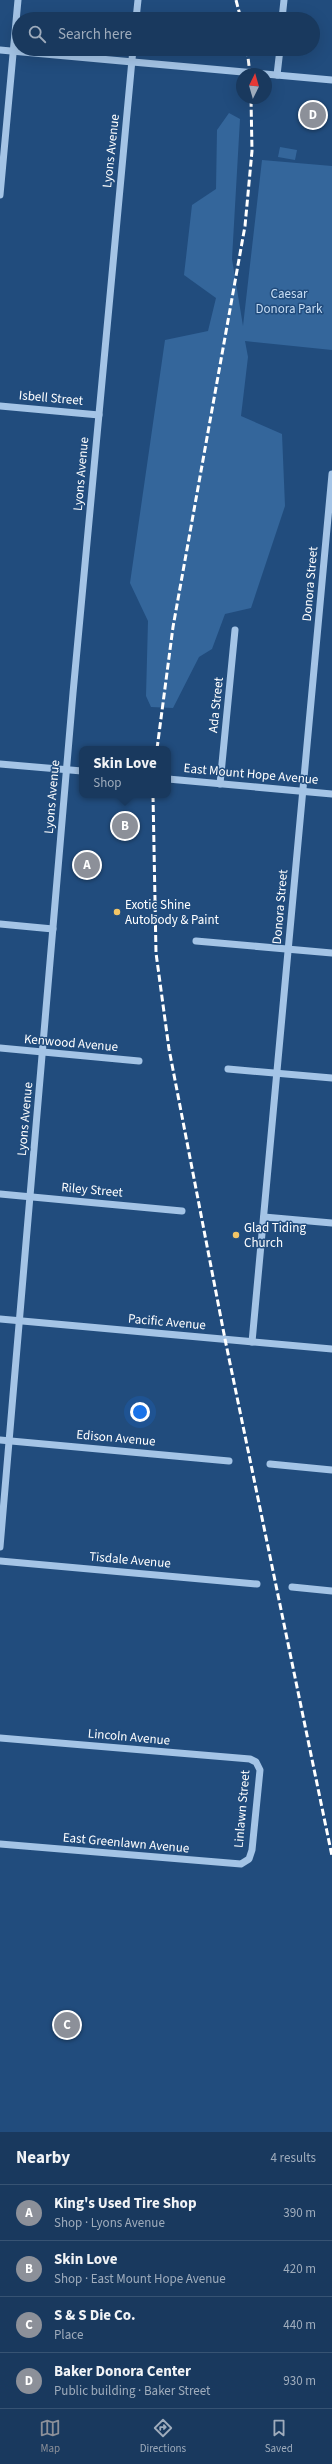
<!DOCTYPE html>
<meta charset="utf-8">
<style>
:root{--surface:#19395e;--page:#264467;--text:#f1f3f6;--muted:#9facbc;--line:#375373;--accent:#8c9099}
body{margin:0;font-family:"Source Sans 3",sans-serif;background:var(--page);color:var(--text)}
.compass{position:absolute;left:236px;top:68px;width:36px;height:36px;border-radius:50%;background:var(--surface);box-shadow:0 4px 16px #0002;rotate:5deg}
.you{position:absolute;left:140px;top:1412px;width:14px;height:14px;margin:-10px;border:3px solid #fff;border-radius:50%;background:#1a73e8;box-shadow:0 0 0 6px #1a73e833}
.badge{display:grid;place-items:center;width:26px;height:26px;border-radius:50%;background:var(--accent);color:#fff;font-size:13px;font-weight:700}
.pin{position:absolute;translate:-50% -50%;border:2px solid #fff;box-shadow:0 1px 4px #0006}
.popup{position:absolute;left:79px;top:746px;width:92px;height:52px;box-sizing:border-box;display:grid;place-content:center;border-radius:8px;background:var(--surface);filter:drop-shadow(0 1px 3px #0005);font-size:13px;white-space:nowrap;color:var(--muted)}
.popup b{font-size:15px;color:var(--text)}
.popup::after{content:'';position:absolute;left:50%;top:100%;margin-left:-8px;border:8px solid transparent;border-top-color:var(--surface)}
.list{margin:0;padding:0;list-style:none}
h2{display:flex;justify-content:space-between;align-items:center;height:52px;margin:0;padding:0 16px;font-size:17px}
h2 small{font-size:13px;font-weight:400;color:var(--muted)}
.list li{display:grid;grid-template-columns:26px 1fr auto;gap:12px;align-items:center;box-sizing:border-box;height:56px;padding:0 16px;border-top:1px solid var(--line)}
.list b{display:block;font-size:15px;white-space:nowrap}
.list p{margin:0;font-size:13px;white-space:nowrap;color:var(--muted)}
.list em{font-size:13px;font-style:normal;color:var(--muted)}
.icon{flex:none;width:22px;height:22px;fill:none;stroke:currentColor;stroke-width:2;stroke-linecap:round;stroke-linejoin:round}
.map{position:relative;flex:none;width:332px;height:2132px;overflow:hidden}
.search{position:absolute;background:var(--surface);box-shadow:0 4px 16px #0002;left:12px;right:12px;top:12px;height:44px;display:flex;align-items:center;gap:10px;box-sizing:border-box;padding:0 14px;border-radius:22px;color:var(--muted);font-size:15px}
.sheet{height:276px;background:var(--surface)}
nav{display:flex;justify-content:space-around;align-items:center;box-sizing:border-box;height:56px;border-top:1px solid var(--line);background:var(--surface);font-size:11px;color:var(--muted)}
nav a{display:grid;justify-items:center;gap:2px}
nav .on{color:var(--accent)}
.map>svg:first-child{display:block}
.green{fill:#34669b}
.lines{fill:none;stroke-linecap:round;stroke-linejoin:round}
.minor{stroke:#a4c4e6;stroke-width:7}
.rail{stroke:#fff;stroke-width:3;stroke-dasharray:7 3;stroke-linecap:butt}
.poi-dot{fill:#f3c566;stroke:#214c7d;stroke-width:1.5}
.labels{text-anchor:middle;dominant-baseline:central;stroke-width:3;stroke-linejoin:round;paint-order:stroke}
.street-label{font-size:13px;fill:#fff;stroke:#214c7d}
.park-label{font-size:13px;fill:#c8def5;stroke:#214c7d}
.poi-label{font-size:13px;fill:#fff;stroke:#214c7d;text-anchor:start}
</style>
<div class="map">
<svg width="332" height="2132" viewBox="0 0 332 2132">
<rect width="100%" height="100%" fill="#214c7d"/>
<!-- green -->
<g class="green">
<polygon points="229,113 240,119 232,259 243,326 262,160 332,166 332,350 245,341 248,357 241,416 282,434 285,506 251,608 225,614 212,649 199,657 173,708 151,707 146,696 148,621 130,583 165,340 208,331 216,298 184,275 192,205 216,189 217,130"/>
<polygon points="280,147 297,150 295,160 278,157"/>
</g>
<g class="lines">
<!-- minor -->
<g class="minor">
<polyline points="136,19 138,0"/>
<polyline points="282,19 284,0"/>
<polyline points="0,50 332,80"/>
<polyline points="277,75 280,49"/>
<polyline points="0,195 18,0"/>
<polyline points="0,406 99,415"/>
<polyline points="0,764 82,771"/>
<polyline points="168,779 332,794"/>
<polyline points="220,784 235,630"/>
<polyline points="0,924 53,929"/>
<polyline points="196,941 332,953"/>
<polyline points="0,1048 139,1061"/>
<polyline points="228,1069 332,1078"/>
<polyline points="0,1194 182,1211"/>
<polyline points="264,1217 332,1223"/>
<polyline points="0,1319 332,1349"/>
<polyline points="252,1342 332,474"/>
<polyline points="0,1440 229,1461"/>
<polyline points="270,1464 332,1470"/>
<polyline points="0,1547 73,693 133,49"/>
<polyline points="0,1561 257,1584"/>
<polyline points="292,1587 332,1591"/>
<polyline points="0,1738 250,1759 256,1762 260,1770 252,1850 249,1859 241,1864 0,1844"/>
</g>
<!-- rail -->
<g class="rail">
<polyline points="236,0 241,19"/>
<polyline points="247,49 250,74"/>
<polyline points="157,749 173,627 245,226 252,151 251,98"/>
<polyline points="153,795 156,953 169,1049 225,1339 332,1856"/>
</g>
</g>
<!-- markers -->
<g class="poi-dot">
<circle cx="117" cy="912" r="4"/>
<circle cx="236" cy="1235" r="4"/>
</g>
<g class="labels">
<!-- street labels -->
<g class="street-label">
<text transform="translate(111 151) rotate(-84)">Lyons Avenue</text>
<text transform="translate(51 398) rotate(5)">Isbell Street</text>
<text transform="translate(81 474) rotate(-85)">Lyons Avenue</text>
<text transform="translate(310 584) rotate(-85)">Donora Street</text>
<text transform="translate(216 705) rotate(-84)">Ada Street</text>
<text transform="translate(251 774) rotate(5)">East Mount Hope Avenue</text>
<text transform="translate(52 797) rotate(-85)">Lyons Avenue</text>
<text transform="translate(280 907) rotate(-85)">Donora Street</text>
<text transform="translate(71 1043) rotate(5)">Kenwood Avenue</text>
<text transform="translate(25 1119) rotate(-85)">Lyons Avenue</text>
<text transform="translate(92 1190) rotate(5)">Riley Street</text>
<text transform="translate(167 1322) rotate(5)">Pacific Avenue</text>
<text transform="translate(116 1438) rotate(5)">Edison Avenue</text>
<text transform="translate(130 1560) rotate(5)">Tisdale Avenue</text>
<text transform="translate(129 1737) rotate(5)">Lincoln Avenue</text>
<text transform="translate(242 1809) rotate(-85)">Linlawn Street</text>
<text transform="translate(126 1843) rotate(5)">East Greenlawn Avenue</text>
</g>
<!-- park labels -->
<g class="park-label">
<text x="289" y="294">Caesar<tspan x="289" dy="15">Donora Park</tspan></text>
</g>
<!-- poi labels -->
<g class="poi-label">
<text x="125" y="905">Exotic Shine<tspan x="125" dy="15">Autobody &amp; Paint</tspan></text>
<text x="244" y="1228">Glad Tiding<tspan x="244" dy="15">Church</tspan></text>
</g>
</g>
</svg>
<svg class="compass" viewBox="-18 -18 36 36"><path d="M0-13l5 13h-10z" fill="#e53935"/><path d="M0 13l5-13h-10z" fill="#9facbc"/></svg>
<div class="you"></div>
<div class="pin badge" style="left:87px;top:865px">A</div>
<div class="pin badge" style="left:125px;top:826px">B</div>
<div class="popup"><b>Skin Love</b>Shop</div>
<div class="pin badge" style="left:67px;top:2025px">C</div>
<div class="pin badge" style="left:313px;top:115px">D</div>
<div class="search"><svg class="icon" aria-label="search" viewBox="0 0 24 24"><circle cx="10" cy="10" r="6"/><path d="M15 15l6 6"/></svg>Search here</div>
</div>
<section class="sheet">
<h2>Nearby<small>4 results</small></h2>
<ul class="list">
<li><span class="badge">A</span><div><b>King's Used Tire Shop</b><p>Shop · Lyons Avenue</p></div><em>390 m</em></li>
<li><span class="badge">B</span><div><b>Skin Love</b><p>Shop · East Mount Hope Avenue</p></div><em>420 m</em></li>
<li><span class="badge">C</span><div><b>S &amp; S Die Co.</b><p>Place</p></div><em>440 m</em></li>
<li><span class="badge">D</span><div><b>Baker Donora Center</b><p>Public building · Baker Street</p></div><em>930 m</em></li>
</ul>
</section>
<nav>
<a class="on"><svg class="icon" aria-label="map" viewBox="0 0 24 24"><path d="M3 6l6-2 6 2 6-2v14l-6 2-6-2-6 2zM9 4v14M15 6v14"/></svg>Map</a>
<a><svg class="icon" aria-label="directions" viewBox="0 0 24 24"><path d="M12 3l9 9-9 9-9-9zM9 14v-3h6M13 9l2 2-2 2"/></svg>Directions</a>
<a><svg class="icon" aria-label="saved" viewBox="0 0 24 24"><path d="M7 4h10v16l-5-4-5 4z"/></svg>Saved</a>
</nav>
